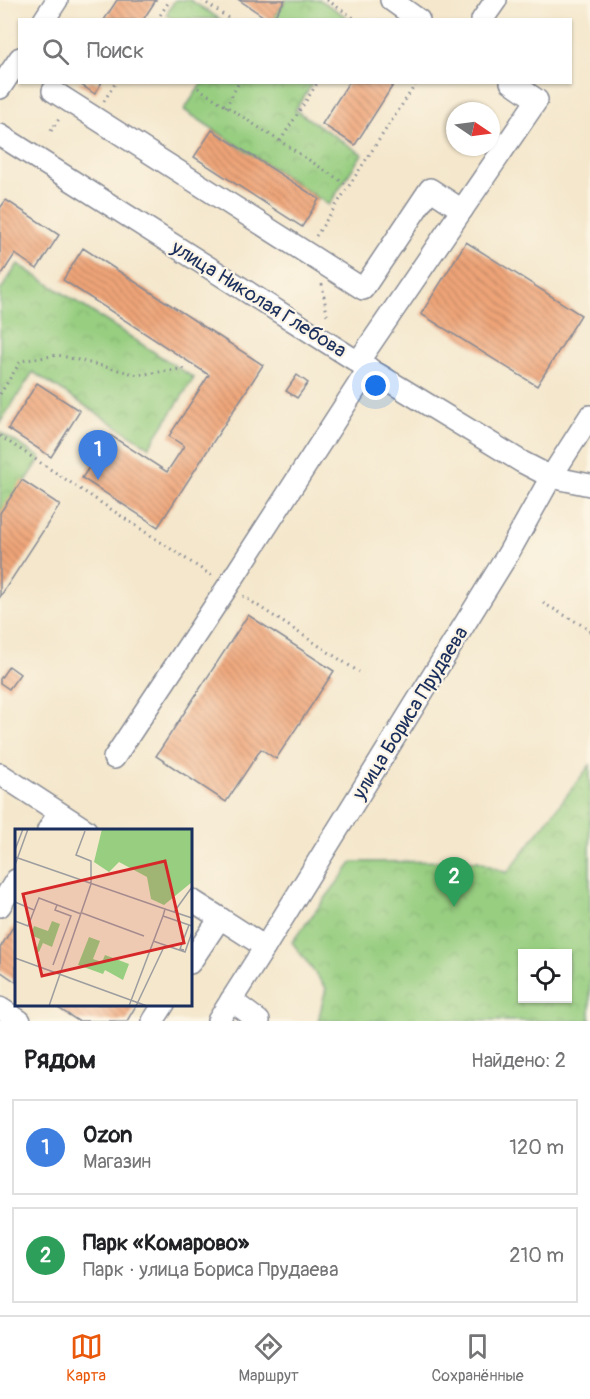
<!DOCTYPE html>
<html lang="ru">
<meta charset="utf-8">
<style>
:root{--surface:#fff;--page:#f2f2f2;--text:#202124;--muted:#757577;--line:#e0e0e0;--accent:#ea580c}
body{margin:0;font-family:Pangolin,sans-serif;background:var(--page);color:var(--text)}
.controls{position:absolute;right:18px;bottom:18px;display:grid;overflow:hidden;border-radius:0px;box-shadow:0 2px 4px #0004}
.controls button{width:54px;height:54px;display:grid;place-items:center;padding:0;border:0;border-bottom:2px solid var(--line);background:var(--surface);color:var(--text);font:30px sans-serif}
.compass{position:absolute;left:446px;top:102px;width:54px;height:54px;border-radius:50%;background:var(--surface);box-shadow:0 2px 4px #0004;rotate:103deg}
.you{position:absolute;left:376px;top:386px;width:21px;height:21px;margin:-15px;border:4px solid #fff;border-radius:50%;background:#1a73e8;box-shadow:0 0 0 9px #1a73e833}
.badge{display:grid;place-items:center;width:39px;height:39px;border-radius:50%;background:var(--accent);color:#fff;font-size:20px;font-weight:700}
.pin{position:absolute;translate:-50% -50px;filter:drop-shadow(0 2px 3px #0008)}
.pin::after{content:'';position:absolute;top:32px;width:21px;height:18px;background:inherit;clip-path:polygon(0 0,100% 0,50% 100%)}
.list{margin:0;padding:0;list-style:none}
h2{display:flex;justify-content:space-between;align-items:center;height:78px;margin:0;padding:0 24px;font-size:26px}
h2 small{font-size:20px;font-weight:400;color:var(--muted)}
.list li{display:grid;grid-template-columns:39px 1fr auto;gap:18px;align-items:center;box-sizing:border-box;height:96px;margin:0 12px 12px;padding:0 12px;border:2px solid var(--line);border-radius:0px}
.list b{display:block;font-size:22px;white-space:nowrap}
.list p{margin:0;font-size:20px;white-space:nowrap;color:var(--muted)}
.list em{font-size:20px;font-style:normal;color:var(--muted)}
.icon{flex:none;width:33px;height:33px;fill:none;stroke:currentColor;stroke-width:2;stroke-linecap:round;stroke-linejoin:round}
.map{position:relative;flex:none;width:590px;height:1021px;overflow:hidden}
.search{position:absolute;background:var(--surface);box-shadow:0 2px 4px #0004;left:18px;right:18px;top:18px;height:66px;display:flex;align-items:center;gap:15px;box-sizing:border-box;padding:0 21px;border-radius:0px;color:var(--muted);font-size:22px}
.sheet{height:294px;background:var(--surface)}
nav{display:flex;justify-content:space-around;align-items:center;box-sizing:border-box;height:84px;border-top:2px solid var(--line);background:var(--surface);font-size:16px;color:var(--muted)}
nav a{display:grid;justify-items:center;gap:3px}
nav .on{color:var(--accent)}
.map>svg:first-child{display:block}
.park{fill:url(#park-crowns);stroke:#597e6f;stroke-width:1.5;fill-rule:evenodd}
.building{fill:url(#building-back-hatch)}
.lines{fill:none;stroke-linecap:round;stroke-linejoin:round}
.minor-casing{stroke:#888b95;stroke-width:24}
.path{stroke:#888b95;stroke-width:3;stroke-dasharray:1.5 4.5;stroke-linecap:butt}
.minor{stroke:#fff;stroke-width:21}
.labels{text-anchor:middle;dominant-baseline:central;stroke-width:4.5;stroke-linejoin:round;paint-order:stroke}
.street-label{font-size:20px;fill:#1b2f5e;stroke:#fcf5e5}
.inset-road{fill:none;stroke:#9d9da0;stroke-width:1.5}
.view{fill:#d62828;fill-opacity:0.15;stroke:#d62828;stroke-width:3}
.inset-edge{fill:none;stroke:#1b2f5e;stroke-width:3}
</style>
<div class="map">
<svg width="590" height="1021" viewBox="0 0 590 1021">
<defs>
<pattern id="park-crowns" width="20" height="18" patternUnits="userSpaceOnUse" patternTransform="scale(1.5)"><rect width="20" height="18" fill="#97ce80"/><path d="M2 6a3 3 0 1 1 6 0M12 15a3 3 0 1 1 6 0" fill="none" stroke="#82b171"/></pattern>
<pattern id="building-back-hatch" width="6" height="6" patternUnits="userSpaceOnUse" patternTransform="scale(1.5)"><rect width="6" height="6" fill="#efa477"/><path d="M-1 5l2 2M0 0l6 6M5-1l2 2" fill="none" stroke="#c18665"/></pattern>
</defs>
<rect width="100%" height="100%" fill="#fcf5e5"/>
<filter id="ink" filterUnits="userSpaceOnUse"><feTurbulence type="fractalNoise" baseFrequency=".0167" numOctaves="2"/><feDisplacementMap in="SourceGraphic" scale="12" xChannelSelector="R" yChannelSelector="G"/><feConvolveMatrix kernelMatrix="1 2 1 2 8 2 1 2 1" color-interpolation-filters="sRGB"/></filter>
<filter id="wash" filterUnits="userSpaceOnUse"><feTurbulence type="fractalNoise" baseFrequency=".008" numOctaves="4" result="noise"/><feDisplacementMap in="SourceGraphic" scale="24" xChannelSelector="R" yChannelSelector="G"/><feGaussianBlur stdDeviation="1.35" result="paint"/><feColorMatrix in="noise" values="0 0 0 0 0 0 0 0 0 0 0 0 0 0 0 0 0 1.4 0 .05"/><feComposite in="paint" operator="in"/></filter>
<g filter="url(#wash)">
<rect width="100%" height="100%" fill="#f4e7cc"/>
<!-- park -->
<g class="park">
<polygon points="175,0 190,0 220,19 173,19 166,15"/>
<polygon points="286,0 320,0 350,19 273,19"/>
<polygon points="202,83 313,83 295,110 362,154 329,205 184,110"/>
<polygon points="18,264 194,378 149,447 33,372 0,423 0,291"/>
<polygon points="0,432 41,458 0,521"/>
<path d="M590,765V1021H318L326,988L292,942L353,862L478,861L507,873ZM522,954H568V998H522Z"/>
</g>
<g id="blocks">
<!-- building -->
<g class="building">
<polygon points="117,0 156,0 143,20 104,20"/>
<polygon points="239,0 285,0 272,20 269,20"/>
<polygon points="77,82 102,82 95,94"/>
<polygon points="349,82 395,82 355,145 322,124"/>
<polygon points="212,130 319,199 302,227 194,157"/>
<polygon points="6,200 59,235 37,269 15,254 0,277 0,208"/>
<polygon points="466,242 581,315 537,386 421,314"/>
<polygon points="83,248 263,365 158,527 82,478 110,435 167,472 184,446 169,436 209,375 63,280"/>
<polygon points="297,375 308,383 297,398 286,391"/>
<polygon points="37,383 80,411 51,457 8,429"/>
<polygon points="22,480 60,505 0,597 0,513"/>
<polygon points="248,615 334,671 276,759 261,749 226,802 156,756"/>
<polygon points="9,666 20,674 9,689 0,683 0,679"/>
<polygon points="16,922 16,982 0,971 0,948"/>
<polygon points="52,1004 137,1004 127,1021 78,1021"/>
</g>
</g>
</g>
<g filter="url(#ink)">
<use href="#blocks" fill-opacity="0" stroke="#888b95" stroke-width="1.5"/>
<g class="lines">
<defs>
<g id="minor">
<polyline points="391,0 419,20"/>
<polyline points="44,20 57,0"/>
<polyline points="482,20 496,0"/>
<polyline points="0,88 20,58"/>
<polyline points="53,91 363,289 430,189 462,210"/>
<polyline points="0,135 358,362 522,462 551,477 590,485"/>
<polyline points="358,362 537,100 511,82"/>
<polyline points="114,758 228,586 369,368"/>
<polyline points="0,774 86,830"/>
<polyline points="48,830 59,813"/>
<polyline points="190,899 220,918"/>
<polyline points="0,906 16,880"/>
<polyline points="190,963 220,918 265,947 508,554 551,477 590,416"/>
<polyline points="231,1000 259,1021"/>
<polyline points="0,1008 20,1021"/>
<polyline points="153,1021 164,1004"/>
<polyline points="218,1021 265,947"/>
</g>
</defs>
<!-- minor casing -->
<use href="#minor" class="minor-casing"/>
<!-- path -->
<g class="path">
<polyline points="202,0 231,20"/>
<polyline points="327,0 357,20"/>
<polyline points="157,20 170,0"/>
<polyline points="198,88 349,186"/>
<polyline points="104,101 116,82"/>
<polyline points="226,107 239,82"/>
<polyline points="51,131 61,116"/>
<polyline points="280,141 318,82"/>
<polyline points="316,236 417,82"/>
<polyline points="322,284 327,315"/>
<polyline points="0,394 21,361 58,355 138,375 188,368"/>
<polyline points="0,436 212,576"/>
<polyline points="243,596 359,672"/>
<polyline points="543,603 587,628 590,632"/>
</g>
<!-- minor -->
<use href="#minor" class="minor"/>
</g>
</g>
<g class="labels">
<!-- street labels -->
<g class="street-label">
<text transform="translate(259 299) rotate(32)">улица Николая Глебова</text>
<text transform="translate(410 713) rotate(-58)">улица Бориса Прудаева</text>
</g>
</g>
<!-- overview -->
<g transform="translate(15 829)">
<rect width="177" height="177" fill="#f4e7cc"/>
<path d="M87,0H177V53L149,76L136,70L132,48L104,33L94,43L79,33ZM37,92L45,95L37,118L28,114L24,123L21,122L25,110L16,106L19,97L33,102ZM74,108L85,112L78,130L87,133L90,126L114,135L108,151L90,141L88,145L63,136Z" fill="#97ce80"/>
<path class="inset-road" d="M0,21L8,0M0,28L150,80L148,87L177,97M0,36L13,0M0,73L19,81M150,80L177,89M159,83L177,58M67,84L129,107M0,92L13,97L24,69L66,85M138,112L170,123L177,103M169,121L165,120L174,96M0,129L132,177M38,136L56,87L40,81L42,76M34,177L76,55V32L61,26L70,2M114,177L148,87M121,177L148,120"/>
<path class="view" d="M150,32L169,114L27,147L8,65Z"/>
<rect width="177" height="177" class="inset-edge"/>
</g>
</svg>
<div class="controls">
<button><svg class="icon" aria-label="locate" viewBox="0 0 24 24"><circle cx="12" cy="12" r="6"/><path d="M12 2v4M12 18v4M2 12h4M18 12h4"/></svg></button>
</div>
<svg class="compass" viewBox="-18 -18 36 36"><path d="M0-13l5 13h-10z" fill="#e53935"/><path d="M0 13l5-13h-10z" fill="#757577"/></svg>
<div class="you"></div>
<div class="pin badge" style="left:98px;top:480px;background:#3f7fe0">1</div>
<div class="pin badge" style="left:454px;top:907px;background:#2e9e5b">2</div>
<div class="search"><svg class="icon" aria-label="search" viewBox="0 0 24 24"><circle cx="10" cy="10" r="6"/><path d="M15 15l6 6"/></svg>Поиск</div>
</div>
<section class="sheet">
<h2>Рядом<small>Найдено: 2</small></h2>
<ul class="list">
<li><span class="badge" style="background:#3f7fe0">1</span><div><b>Ozon</b><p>Магазин</p></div><em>120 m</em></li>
<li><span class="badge" style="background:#2e9e5b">2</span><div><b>Парк «Комарово»</b><p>Парк · улица Бориса Прудаева</p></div><em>210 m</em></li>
</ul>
</section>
<nav>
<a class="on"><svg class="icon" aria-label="map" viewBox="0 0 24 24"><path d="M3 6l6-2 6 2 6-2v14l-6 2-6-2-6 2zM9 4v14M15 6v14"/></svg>Карта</a>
<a><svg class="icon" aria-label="directions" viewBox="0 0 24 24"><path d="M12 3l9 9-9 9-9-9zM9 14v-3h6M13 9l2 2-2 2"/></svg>Маршрут</a>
<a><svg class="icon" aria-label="saved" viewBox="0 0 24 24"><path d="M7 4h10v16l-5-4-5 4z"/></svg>Сохранённые</a>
</nav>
